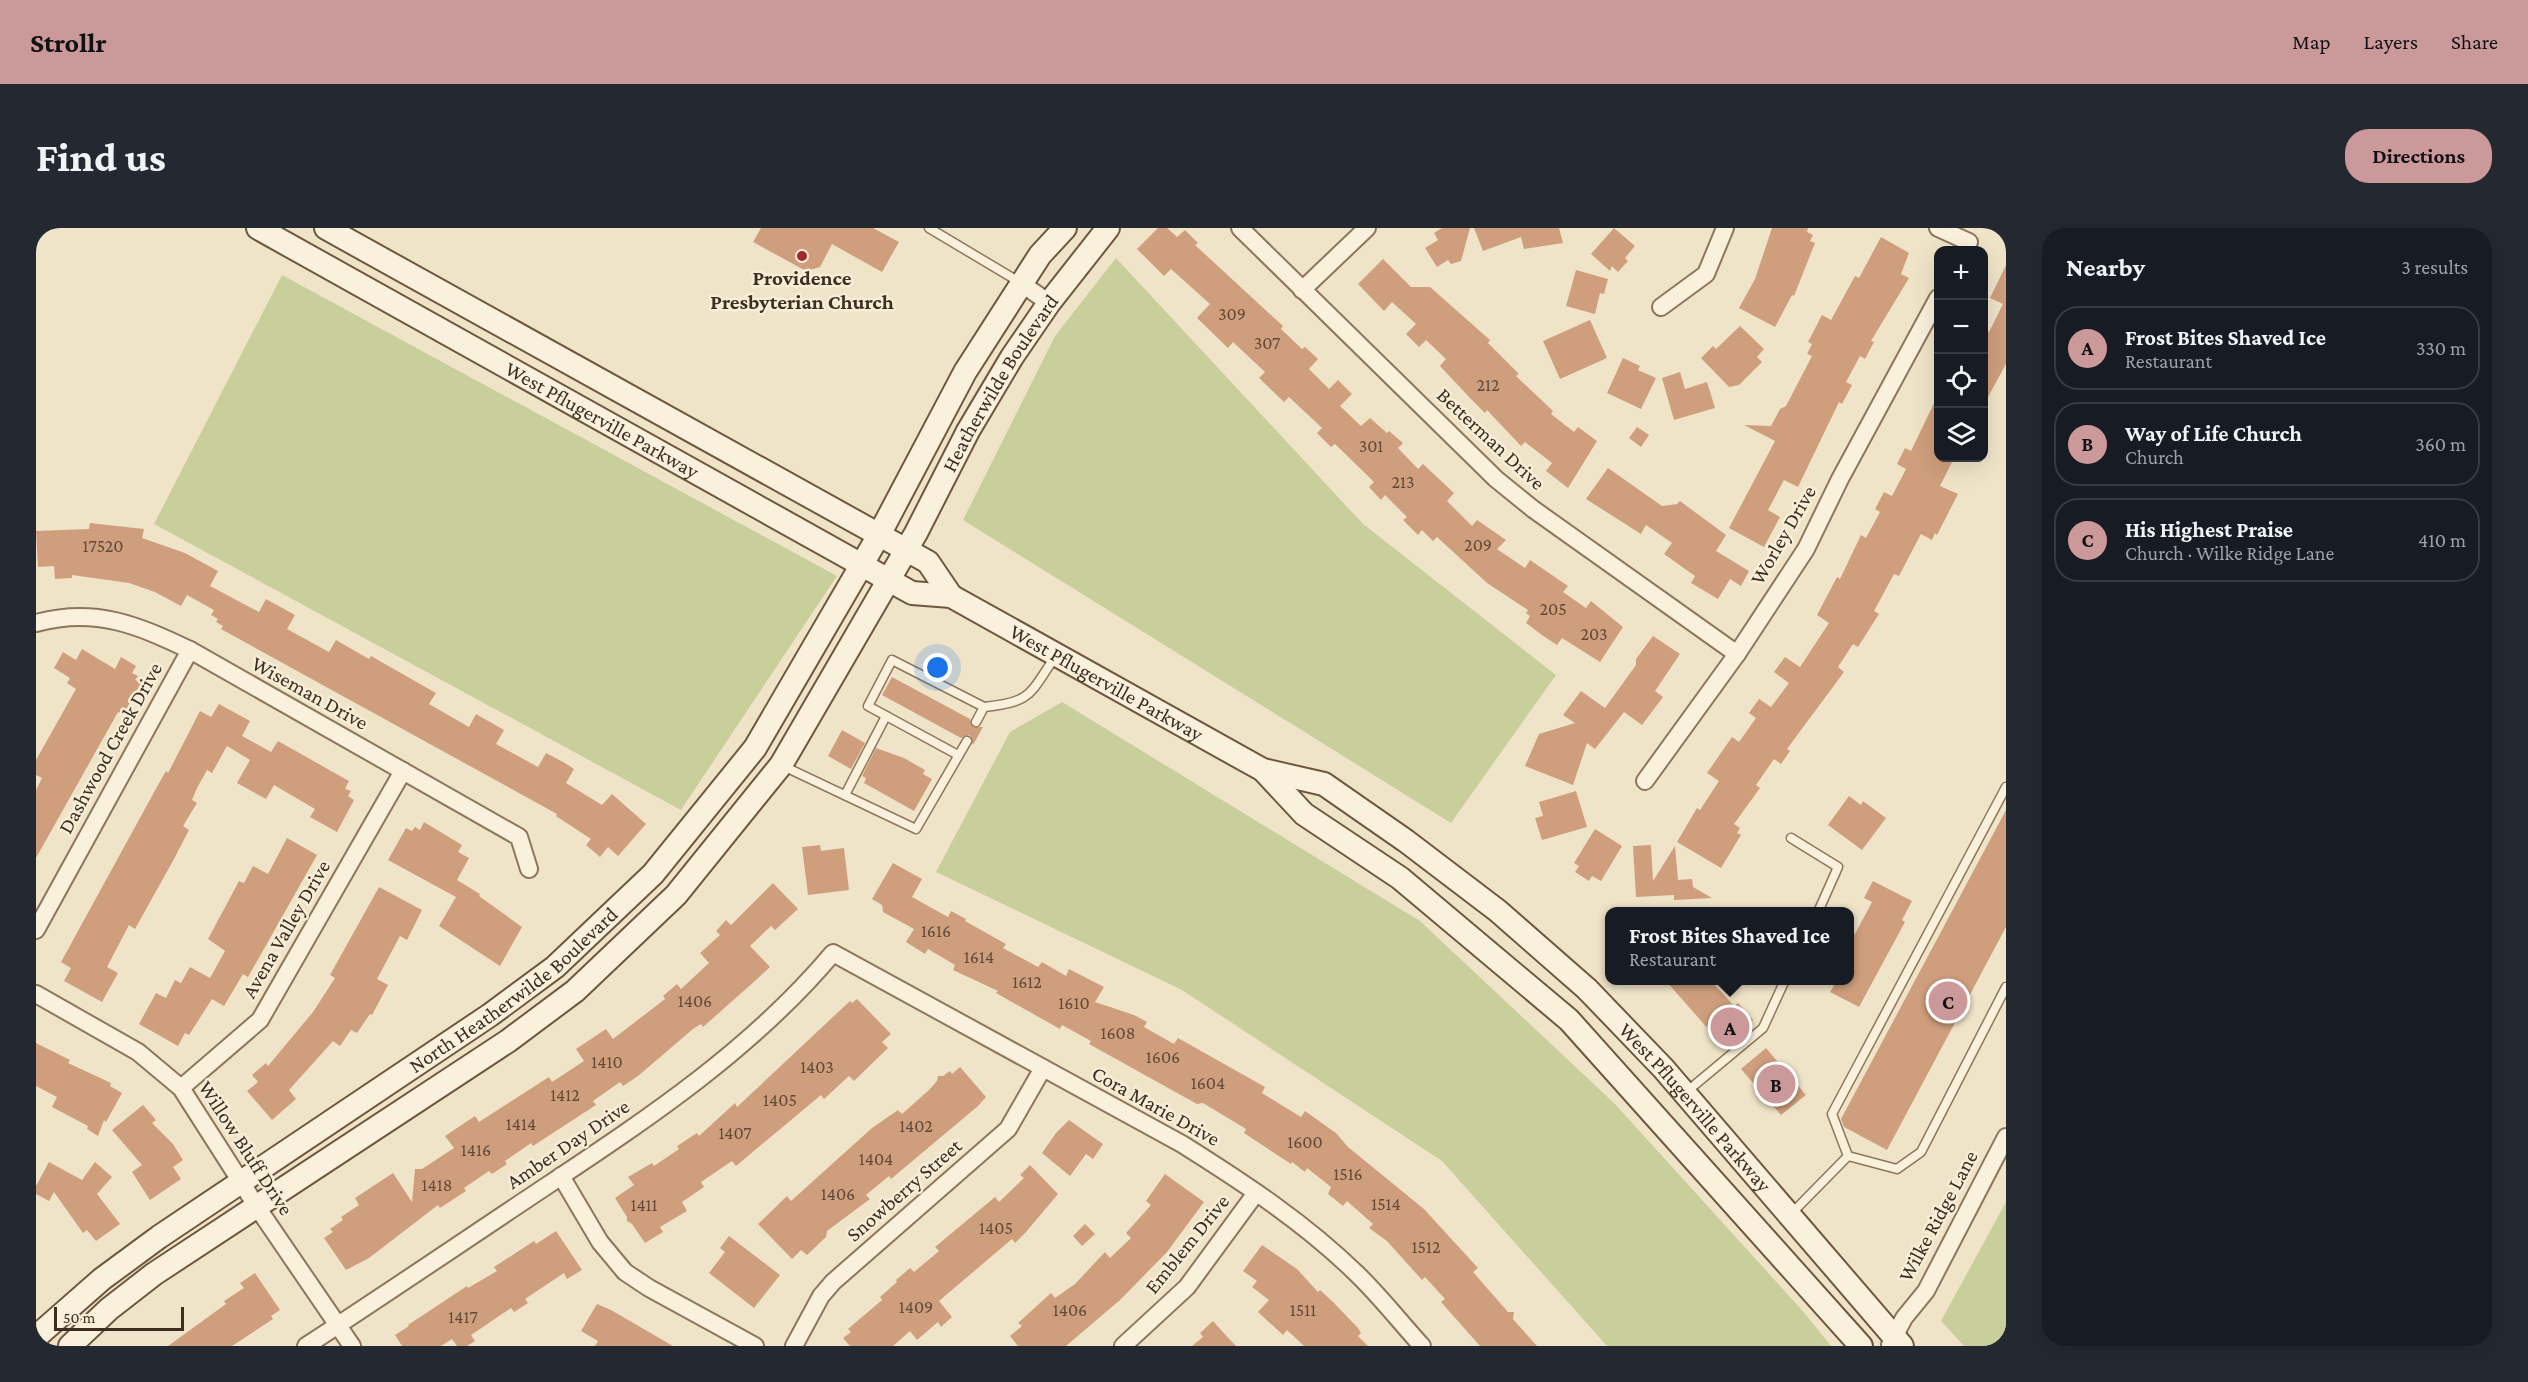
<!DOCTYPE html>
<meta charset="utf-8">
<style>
:root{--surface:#171b24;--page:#242831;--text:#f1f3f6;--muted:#9ea1a6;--line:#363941;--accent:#cc999b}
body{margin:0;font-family:"Crimson Pro",serif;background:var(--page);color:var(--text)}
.controls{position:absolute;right:18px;top:18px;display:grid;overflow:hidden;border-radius:12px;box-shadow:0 6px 24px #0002}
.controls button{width:54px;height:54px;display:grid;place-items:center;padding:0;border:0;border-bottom:2px solid var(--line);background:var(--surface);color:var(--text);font:30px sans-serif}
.scale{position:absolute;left:18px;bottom:15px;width:130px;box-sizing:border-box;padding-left:6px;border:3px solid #3d2e20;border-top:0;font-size:16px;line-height:21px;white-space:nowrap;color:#3d2e20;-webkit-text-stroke:4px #f7eed8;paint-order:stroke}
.you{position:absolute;left:902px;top:440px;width:21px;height:21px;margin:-15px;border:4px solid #fff;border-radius:50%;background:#1a73e8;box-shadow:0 0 0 9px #1a73e833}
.badge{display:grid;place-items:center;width:39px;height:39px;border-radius:50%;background:var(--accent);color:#111;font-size:20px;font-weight:700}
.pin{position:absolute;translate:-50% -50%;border:3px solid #fff;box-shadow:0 2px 6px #0006}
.popup{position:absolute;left:1569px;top:679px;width:249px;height:78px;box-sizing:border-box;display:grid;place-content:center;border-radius:12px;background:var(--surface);filter:drop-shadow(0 2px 4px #0005);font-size:20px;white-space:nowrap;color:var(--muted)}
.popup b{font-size:22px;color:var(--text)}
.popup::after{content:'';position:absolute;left:50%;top:100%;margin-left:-12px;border:12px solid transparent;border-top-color:var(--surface)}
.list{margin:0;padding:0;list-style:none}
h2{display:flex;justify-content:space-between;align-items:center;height:78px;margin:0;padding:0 24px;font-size:26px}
h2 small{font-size:20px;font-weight:400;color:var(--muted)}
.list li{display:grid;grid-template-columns:39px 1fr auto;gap:18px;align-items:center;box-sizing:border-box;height:84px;margin:0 12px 12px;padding:0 12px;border:2px solid var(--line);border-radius:24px}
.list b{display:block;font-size:22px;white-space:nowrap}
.list p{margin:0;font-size:20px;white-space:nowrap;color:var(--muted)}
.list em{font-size:20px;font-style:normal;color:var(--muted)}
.icon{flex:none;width:33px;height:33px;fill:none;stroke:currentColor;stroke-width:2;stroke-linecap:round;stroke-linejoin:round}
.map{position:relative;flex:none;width:1970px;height:1118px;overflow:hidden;border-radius:24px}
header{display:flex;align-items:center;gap:36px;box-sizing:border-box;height:84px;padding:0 30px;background:var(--accent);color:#111}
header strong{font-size:28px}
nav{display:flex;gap:33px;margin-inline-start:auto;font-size:21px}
.intro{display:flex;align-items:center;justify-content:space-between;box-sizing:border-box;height:144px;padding:0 36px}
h1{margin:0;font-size:42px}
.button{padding:15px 27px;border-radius:24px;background:var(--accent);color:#111;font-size:21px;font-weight:700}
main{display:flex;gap:36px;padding:0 36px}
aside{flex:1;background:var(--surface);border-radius:24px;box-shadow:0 6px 24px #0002}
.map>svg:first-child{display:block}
.green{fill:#c9cf9b}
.building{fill:#cf9f7d}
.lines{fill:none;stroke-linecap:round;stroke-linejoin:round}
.service-casing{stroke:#8d765c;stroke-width:11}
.minor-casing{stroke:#8d765c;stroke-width:20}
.secondary-casing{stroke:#6f573f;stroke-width:26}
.service{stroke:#faf1dc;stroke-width:8}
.minor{stroke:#faf1dc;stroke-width:16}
.secondary{stroke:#faf1dc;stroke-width:22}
.poi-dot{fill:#9e2a2b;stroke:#f7eed8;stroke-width:2}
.labels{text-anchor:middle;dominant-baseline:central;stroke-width:5;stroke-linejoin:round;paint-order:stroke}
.number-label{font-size:18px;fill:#624a37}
.poi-label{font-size:21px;font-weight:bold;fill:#3d2e20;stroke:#f7eed8}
.street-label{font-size:21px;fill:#3d2e20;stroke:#f7eed8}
</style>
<header>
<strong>Strollr</strong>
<nav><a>Map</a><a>Layers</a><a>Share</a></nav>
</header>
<div class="intro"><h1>Find us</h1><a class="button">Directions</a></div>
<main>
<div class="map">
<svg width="1970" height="1118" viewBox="0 0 1970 1118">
<rect width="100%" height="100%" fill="#f0e4c8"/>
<!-- green -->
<g class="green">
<polygon points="1080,30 1327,296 1520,447 1415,595 927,292 1019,108"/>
<polygon points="246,47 801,348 645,582 118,296"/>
<polygon points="1026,474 1384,693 1579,876 1765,1081 1795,1118 1571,1118 1406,933 1146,762 900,644 974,504"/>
<polygon points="1970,974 1970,1118 1928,1118 1905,1093"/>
</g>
<!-- building -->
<g class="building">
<polygon points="725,0 837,0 863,14 846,44 796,16 784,39 770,43 717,14"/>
<polygon points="1122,0 1131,0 1141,9 1149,2 1162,15 1159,17 1247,98 1245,101 1266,121 1269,119 1282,131 1273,141 1293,161 1302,152 1316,166 1304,178 1325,198 1334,190 1351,205 1353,203 1367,215 1362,220 1382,241 1387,236 1418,265 1411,273 1436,298 1441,292 1470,312 1461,321 1489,340 1494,332 1532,358 1527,364 1550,380 1555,373 1587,399 1564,434 1526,410 1521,417 1506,407 1490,395 1494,388 1490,385 1492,382 1451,355 1401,309 1397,313 1386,302 1382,307 1367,292 1371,289 1349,267 1345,272 1333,259 1338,254 1299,216 1295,219 1281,205 1286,200 1253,169 1248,174 1223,150 1229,144 1197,114 1192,120 1161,90 1174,76 1135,41 1128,48 1101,21"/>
<polygon points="1406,0 1434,0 1425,33 1415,36 1412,32 1401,39 1389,20 1402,12 1398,5"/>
<polygon points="1438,0 1523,0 1527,15 1488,21 1485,9 1447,23"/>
<polygon points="1578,0 1599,18 1589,30 1592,33 1582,44 1576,38 1574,43 1555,26"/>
<polygon points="1736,0 1772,0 1771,4 1777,7 1774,13 1779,15 1758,68 1756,67 1739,99 1703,80 1719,51"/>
<polygon points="1845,9 1873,25 1865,46 1873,50 1835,113 1838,114 1829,131 1824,128 1810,154 1816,157 1806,176 1803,174 1762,259 1748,252 1732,282 1744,289 1728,319 1693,300 1739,213 1708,197 1735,198 1744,181 1750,178 1776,128 1771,126 1776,116 1772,114 1786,87 1795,92 1819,48 1823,50"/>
<polygon points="1347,31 1375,59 1394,59 1454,112 1452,115 1483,146 1480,148 1517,183 1515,186 1538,204 1542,199 1561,213 1532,260 1510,243 1516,235 1489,214 1485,218 1451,182 1449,185 1435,171 1404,138 1410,131 1390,112 1383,119 1370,106 1380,96 1356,74 1348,83 1322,56"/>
<polygon points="1970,37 1970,136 1947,178 1947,101 1953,104 1967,76 1954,70"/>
<polygon points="1540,42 1572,51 1568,66 1564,65 1559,86 1530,78"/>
<polygon points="1554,92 1571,130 1524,151 1507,113"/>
<polygon points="1704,98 1728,121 1721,129 1726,134 1703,157 1693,159 1665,130 1677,118 1680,121"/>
<polygon points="1587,130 1604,138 1602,142 1620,150 1605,181 1571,165"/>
<polygon points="1644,144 1649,161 1671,154 1679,180 1638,192 1626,150"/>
<polygon points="1902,167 1902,230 1918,230 1904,258 1922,266 1901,307 1899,305 1896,312 1885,306 1863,348 1858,346 1838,383 1843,386 1822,419 1817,416 1802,439 1808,444 1751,521 1754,523 1745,536 1738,531 1720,557 1724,560 1698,596 1704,600 1701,605 1705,607 1685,640 1641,614 1661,580 1664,582 1683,553 1671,545 1696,509 1703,514 1720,490 1713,485 1723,471 1735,479 1753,455 1738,444 1749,429 1764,439 1793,395 1781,387 1801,349 1804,351 1825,307 1830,310 1844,284 1839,281 1848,264 1856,268 1870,241 1861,236 1869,220 1875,223"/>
<polygon points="1601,199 1613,207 1605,219 1593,210"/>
<polygon points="1572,240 1626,278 1641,276 1644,273 1690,307 1680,323 1713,343 1705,358 1694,351 1682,371 1655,355 1659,348 1628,326 1636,315 1610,297 1605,306 1550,271"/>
<polygon points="54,295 108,301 106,310 149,325 182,343 174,358 223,384 230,371 259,387 251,401 293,424 300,412 333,431 335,428 400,465 393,476 433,499 440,486 468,502 460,516 502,539 510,525 529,535 538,541 530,555 566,577 576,566 610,596 582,628 572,619 564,629 550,617 555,611 520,588 521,586 185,401 187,398 180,394 182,391 175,387 178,382 151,367 145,378 119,364 93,355 36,347 36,350 19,351 18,338 2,339 0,303 53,301"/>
<polygon points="1617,408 1644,426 1619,463 1627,469 1606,497 1588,484 1559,521 1551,515 1537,557 1489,538 1503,506 1539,495 1527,487 1545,463 1569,480 1600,437 1600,431"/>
<polygon points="46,421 79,441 85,429 100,438 96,445 102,448 99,452 105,455 87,487 82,484 0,630 0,562 6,550 0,547 0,532 40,461 31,455 34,450 18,440 27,424 40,432"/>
<polygon points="856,449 934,491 937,499 947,499 937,517 934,507 925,510 846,467"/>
<polygon points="183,476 214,493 206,508 235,524 242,513 313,553 309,561 315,563 312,568 318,572 301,604 274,589 279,581 238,557 230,571 201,555 214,532 191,518 176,545 171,542 161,560 156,572 161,575 147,598 153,602 138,631 99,701 93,697 71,739 82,745 66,774 28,753 35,740 25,734 122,557 130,543 132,545 164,483 175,489"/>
<polygon points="806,502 829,515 815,541 792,528"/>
<polygon points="840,520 868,530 889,542 887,546 896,551 878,583 828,555 830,550 826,548"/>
<polygon points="1540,563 1551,599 1506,612 1499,590 1507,588 1503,574"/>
<polygon points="1813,568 1825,577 1827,573 1850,590 1826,622 1792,597"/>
<polygon points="1970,582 1970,699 1851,922 1808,899 1805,891"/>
<polygon points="388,594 426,617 422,624 433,630 421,652 444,666 443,668 486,699 464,738 403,698 420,669 352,632 370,600 376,603 379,599 384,602"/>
<polygon points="1559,601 1586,618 1565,653 1556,648 1553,653 1539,644 1543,638 1538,635"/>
<polygon points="251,610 281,627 212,749 207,746 188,778 176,771 153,807 149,805 142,818 103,796 120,765 130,770 139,752 145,755 154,739 174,750 189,723 172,711 203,653 208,655 217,638 232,646"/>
<polygon points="784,617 785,623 808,620 813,662 772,667 766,619"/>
<polygon points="1615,617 1617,653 1639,618 1642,652 1656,651 1657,659 1676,670 1638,672 1638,667 1600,669 1597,618"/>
<polygon points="857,635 886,651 876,669 912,689 915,683 930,691 929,693 970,716 967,720 1002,739 1006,734 1030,748 1033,741 1068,759 1059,774 1098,787 1111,794 1108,799 1138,816 1142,810 1229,859 1226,865 1265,889 1269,883 1300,905 1312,919 1388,981 1442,1040 1437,1044 1472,1084 1478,1084 1477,1091 1501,1118 1444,1118 1405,1074 1409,1071 1389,1049 1386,1052 1351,1013 1333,1000 1337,996 1311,973 1307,978 1292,966 1295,959 1271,940 1269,944 1256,934 1255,936 1208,905 1210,901 1167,875 1161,876 1053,816 1055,813 1026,797 1024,801 960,765 962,763 917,742 919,737 892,721 889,726 870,714 878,701 847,684 846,677 836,671"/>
<polygon points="1837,653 1876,673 1866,692 1869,694 1823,779 1794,764 1801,753 1814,753 1814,703 1819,706 1836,674 1828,670"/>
<polygon points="737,655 762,681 739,702 735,698 714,718 734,739 720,752 667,799 665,796 657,801 602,848 587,858 584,854 557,873 560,877 497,918 495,915 469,933 471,936 456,946 453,943 428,960 430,963 404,980 402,977 333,1030 310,1042 288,1010 297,1004 294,1001 307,992 305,989 323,977 319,970 357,945 376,974 379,941 386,941 418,920 409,908 439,888 443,894 513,849 516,854 548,833 540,821 570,801 577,811 629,771 627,768 641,756 645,761 673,735 664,725 684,707 680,703 690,692 695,697"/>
<polygon points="343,659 386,682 371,712 364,708 341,751 352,757 336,787 334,786 321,805 315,802 304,818 297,813 253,862 260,871 236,892 211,863 222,854 216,847 230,835 232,838 277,784 299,750 294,747"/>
<polygon points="1630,753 1675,753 1698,778 1702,775 1717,792 1689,820"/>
<polygon points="821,771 855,806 846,814 852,820 818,853 813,848 788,871 785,867 700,938 696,933 665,954 668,959 646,974 651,983 624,999 627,1004 609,1015 596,996 591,993 591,989 579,970 598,957 592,949 616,935 618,938 643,921 641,918 661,905 663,908 699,875 701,879 814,773 816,775"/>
<polygon points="0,815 34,832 32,835 75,855 74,858 86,865 70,894 68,892 62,908 51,901 52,898 16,879 21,869 0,858"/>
<polygon points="1730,820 1770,867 1745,887 1705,841"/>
<polygon points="924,839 950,869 942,878 855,951 853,948 830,967 834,971 791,1003 790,1009 771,1027 765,1022 756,1031 722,996 751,968 755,973 836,900 862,882 866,886 893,862 901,853 902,848 907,848 914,843 916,846"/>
<polygon points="107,877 120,892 116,895 137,916 147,932 137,939 145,951 114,972 96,944 106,937 76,902"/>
<polygon points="1033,892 1067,916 1057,931 1050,926 1034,948 1006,925 1020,905"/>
<polygon points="13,934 46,952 59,934 76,949 61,966 84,996 60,1013 51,1002 47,1005 18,964 13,973 0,966 0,958"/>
<polygon points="994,937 1022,966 990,1004 979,1015 976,1011 903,1073 916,1089 905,1099 902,1094 881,1112 874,1103 857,1118 814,1118 807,1110 815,1104 812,1101 846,1072 844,1069 861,1054 860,1052 874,1040 878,1044 903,1023 899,1019 959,969 963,974 988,950 984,947"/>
<polygon points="1129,946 1168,974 1131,1024 1084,1072 1030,1118 982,1118 974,1108 986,1098 982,1095 1015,1065 1019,1070 1039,1056 1069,1024 1074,1030 1095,1010 1090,1005 1115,977 1110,973"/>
<polygon points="1049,996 1059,1006 1046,1018 1037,1008"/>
<polygon points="520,1003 546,1042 531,1051 528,1045 489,1071 492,1075 478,1084 475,1080 435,1107 439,1113 431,1118 421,1118 416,1111 405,1118 366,1118 359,1107 373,1098 372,1097 431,1058 432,1060 461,1043 458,1039 498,1013 500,1016"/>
<polygon points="693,1008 744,1047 718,1080 673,1045 689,1024 684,1020"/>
<polygon points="1226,1017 1261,1041 1282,1064 1284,1062 1298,1075 1322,1100 1325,1105 1322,1108 1332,1118 1268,1118 1251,1102 1247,1107 1222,1084 1233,1072 1216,1059 1221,1053 1207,1043"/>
<polygon points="219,1045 244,1082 235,1088 237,1091 196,1118 132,1118 190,1076 188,1073 208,1060 204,1055"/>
<polygon points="561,1076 575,1082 637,1118 559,1118 562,1113 545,1103"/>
<polygon points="1177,1093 1184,1101 1200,1118 1156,1118 1167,1109 1164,1105"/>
</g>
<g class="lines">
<defs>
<g id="service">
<polyline points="893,0 985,55"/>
<path d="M940,494L948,479C996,474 993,467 1019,429"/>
<polyline points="922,527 832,478 856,432 948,479"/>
<polyline points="745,537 880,601 931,513"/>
<polyline points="809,567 850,488"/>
<polyline points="1755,610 1802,639 1782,684"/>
<polyline points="1649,865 1727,800 1749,752"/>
<polyline points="1812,928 1796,886 1970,559"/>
<polyline points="1812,928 1861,941 1885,924 1970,759"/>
<polyline points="1754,987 1812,928"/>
</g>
<g id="minor">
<polyline points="1204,0 1460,251 1497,281 1701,426"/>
<polyline points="1902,0 1933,14"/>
<polyline points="985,55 1013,75"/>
<polyline points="1266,62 1331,0"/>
<polyline points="1625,79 1670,46 1689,0"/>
<path d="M0,395C60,379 101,397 154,422L483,609L493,641"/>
<polyline points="1609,553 1701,426 1770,321 1804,251 1902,70"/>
<polyline points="0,702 154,422"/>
<polyline points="0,766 102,824 145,860 221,979 316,1118"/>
<polyline points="145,860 224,792 367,543"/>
<polyline points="525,948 564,1014 589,1044 613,1060 719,1118"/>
<polyline points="1854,1117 1868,1090 1890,1063 1970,909"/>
<path d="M270,1118C347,1068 422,1017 497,967C605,895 713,825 797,725L1146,916C1208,955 1269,995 1321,1046C1344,1068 1364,1094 1386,1118"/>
<polyline points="758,1118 785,1068 797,1054 972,901 1007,840"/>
<polyline points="1087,1118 1151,1059 1220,965"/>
</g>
<g id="secondary">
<path id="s1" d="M222,0L876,365L915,368L1227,542L1288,556L1370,613L1462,683L1551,761L1627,840L1866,1118"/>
<polyline points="290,0 892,334 915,368"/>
<polyline points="1227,542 1268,586 1364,650 1533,792 1825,1118"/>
<path id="s2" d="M0,1109L66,1051L123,1009L454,787L519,739L617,646L719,520L843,307L929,144L1004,27L1029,0"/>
<path id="s3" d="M34,1118L73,1081L118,1046L472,813L539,763L640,667L745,537L880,305L932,203L976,129L1013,75L1072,0"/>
</g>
</defs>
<!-- service casing -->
<use href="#service" class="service-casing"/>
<!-- minor casing -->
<use href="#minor" class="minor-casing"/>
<!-- secondary casing -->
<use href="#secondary" class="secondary-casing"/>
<!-- service -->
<use href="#service" class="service"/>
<!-- minor -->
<use href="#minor" class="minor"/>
<!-- secondary -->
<use href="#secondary" class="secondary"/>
</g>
<!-- markers -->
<circle class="poi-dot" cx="766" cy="28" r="6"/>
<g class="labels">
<!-- number labels -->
<g class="number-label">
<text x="1196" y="86">309</text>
<text x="1231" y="115">307</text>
<text x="1452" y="157">212</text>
<text x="1335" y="218">301</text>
<text x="1367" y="254">213</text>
<text x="1442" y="317">209</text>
<text x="67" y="318">17520</text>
<text x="1517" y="381">205</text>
<text x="1558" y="406">203</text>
<text x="900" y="703">1616</text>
<text x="943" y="729">1614</text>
<text x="991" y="754">1612</text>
<text x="659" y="773">1406</text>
<text x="1038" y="775">1610</text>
<text x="1082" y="805">1608</text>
<text x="1127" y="829">1606</text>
<text x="571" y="834">1410</text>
<text x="781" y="839">1403</text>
<text x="1172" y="855">1604</text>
<text x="529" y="867">1412</text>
<text x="744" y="872">1405</text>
<text x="485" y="896">1414</text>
<text x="880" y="898">1402</text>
<text x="699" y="905">1407</text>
<text x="1269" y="914">1600</text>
<text x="440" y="922">1416</text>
<text x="840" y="931">1404</text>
<text x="1312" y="946">1516</text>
<text x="401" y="957">1418</text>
<text x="802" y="966">1406</text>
<text x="1350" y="976">1514</text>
<text x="608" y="977">1411</text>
<text x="960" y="1000">1405</text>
<text x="1390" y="1019">1512</text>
<text x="880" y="1079">1409</text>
<text x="1034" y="1082">1406</text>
<text x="1267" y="1082">1511</text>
<text x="427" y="1089">1417</text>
</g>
<!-- poi labels -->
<g class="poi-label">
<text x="766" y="50">Providence<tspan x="766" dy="24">Presbyterian Church</tspan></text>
</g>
<!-- street labels -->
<g class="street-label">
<text stroke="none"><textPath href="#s3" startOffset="1365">Heatherwilde Boulevard</textPath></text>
<text stroke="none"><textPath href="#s1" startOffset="394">West Pflugerville Parkway</textPath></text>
<text transform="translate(1455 211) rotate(43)">Betterman Drive</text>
<text transform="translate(1747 307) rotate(-60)">Worley Drive</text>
<text stroke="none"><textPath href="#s1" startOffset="966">West Pflugerville Parkway</textPath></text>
<text transform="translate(274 465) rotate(29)">Wiseman Drive</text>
<text transform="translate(74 520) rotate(-61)">Dashwood Creek Drive</text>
<text transform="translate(250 701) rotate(-60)">Avena Valley Drive</text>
<text stroke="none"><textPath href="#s2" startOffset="591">North Heatherwilde Boulevard</textPath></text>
<text transform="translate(1120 878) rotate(29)">Cora Marie Drive</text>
<text stroke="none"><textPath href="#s1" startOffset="1702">West Pflugerville Parkway</textPath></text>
<text transform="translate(532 916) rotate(-34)">Amber Day Drive</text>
<text transform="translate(210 920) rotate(57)">Willow Bluff Drive</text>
<text transform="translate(868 962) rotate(-41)">Snowberry Street</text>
<text transform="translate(1902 988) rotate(-62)">Wilke Ridge Lane</text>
<text transform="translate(1151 1016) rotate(-51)">Emblem Drive</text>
</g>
</g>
</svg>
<div class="controls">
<button>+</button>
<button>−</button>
<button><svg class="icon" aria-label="locate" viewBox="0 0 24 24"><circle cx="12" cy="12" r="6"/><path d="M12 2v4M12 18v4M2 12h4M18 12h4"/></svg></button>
<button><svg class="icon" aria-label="layers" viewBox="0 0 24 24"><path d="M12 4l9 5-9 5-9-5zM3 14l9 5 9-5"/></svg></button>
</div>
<div class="scale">50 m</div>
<div class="you"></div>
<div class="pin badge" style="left:1694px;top:799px">A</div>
<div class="popup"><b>Frost Bites Shaved Ice</b>Restaurant</div>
<div class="pin badge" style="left:1740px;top:856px">B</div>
<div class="pin badge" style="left:1912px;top:773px">C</div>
</div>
<aside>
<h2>Nearby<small>3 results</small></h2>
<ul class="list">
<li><span class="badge">A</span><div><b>Frost Bites Shaved Ice</b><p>Restaurant</p></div><em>330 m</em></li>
<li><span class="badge">B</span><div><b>Way of Life Church</b><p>Church</p></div><em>360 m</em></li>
<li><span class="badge">C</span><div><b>His Highest Praise</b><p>Church · Wilke Ridge Lane</p></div><em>410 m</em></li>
</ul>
</aside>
</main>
